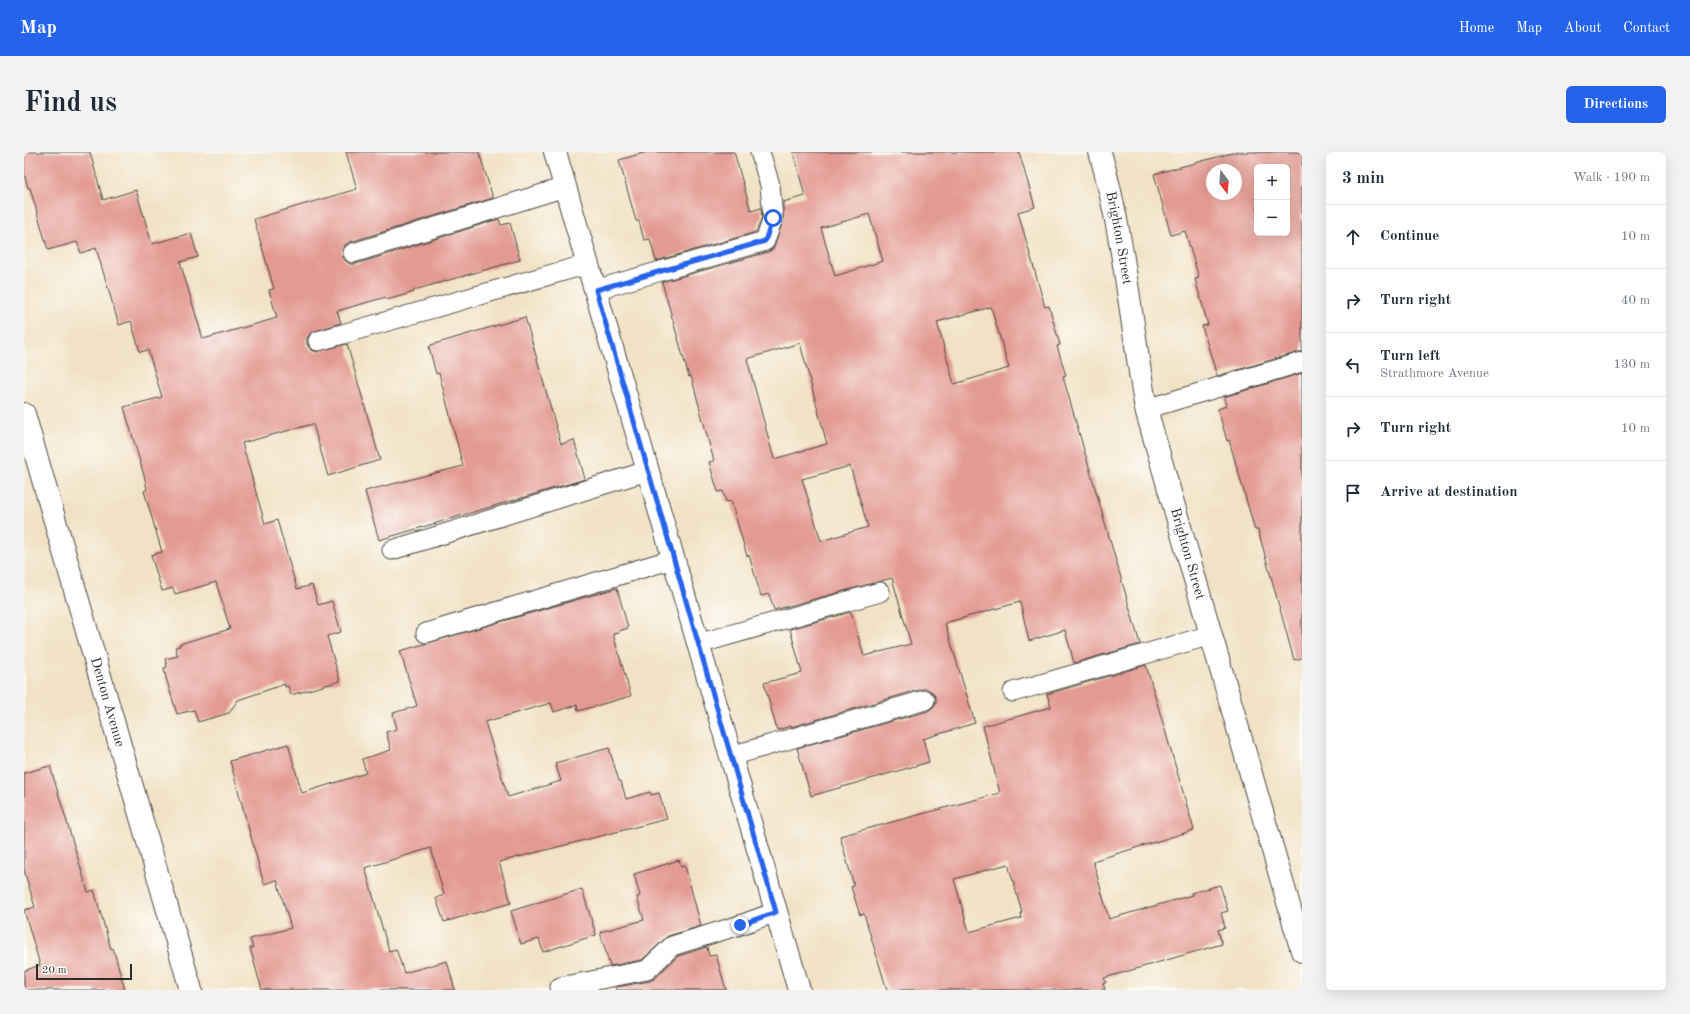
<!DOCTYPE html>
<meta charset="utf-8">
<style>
:root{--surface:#fff;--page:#f2f2f3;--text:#1f2937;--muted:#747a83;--line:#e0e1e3;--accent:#2563eb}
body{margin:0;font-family:"Old Standard TT",serif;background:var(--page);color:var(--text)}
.controls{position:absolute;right:12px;top:12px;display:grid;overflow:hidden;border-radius:6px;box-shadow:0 4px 16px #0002}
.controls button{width:36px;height:36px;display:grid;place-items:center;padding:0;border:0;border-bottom:1px solid var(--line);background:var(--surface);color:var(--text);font:20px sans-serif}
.compass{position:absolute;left:1182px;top:12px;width:36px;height:36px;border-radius:50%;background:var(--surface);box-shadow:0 4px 16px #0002;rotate:164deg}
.scale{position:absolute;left:12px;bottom:10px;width:96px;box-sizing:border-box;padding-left:4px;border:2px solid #2b2b2b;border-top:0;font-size:11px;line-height:14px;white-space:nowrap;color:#2b2b2b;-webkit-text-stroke:3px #fdfcf7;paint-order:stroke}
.stop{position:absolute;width:12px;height:12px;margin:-9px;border:3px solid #2563eb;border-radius:50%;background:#fff}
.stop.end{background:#2563eb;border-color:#fff;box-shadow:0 1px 4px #0008}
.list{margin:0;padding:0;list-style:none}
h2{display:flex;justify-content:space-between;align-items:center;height:52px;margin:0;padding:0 16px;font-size:17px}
h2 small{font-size:13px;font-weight:400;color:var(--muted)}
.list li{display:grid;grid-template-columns:26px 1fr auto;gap:12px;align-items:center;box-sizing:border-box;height:64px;padding:0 16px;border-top:1px solid var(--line)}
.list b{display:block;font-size:15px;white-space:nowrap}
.list p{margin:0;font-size:13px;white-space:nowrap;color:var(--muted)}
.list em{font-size:13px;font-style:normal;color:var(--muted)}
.icon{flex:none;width:22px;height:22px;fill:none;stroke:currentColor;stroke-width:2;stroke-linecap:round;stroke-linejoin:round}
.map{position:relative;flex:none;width:1278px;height:838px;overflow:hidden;border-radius:6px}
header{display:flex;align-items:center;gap:24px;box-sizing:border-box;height:56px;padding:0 20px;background:var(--accent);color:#fff}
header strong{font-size:19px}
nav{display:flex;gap:22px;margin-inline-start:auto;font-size:14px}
.intro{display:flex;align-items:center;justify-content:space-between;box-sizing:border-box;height:96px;padding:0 24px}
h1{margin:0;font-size:28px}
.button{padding:10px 18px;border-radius:6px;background:var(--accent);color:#fff;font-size:14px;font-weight:700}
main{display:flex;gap:24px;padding:0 24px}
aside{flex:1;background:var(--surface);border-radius:6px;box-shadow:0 4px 16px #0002}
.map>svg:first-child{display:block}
.building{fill:#e39a92;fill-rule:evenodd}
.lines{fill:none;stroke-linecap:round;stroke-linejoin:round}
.lane-casing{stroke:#494642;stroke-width:21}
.street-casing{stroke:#494642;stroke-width:24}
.lane{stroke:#fff;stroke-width:19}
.street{stroke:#fff;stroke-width:22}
.route{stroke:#2563eb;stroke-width:5}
.labels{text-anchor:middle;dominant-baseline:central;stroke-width:3;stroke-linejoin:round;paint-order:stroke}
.street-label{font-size:14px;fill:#2b2b2b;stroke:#fdfcf7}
</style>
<header>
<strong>Map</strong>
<nav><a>Home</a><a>Map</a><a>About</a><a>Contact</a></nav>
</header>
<div class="intro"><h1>Find us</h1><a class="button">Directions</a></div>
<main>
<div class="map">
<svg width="1278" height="838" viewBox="0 0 1278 838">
<rect width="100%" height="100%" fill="#fdfcf7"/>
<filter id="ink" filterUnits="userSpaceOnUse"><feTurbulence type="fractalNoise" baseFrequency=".025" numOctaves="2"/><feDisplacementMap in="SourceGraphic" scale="8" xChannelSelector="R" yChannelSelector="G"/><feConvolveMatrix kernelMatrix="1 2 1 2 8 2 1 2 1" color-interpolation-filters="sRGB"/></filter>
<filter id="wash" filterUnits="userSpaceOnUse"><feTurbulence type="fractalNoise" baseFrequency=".012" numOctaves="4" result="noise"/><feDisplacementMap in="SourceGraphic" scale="16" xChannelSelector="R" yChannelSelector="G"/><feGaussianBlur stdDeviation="0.9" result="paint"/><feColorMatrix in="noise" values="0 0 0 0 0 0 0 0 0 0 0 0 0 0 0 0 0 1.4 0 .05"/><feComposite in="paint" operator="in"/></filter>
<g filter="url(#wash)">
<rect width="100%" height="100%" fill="#f1e2c5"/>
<g id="blocks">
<!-- building -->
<g class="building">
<polygon points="0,0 66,0 79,48 112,38 128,92 167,81 174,105 156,110 179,187 253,166 245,138 250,137 230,67 333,37 322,0 455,0 469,46 326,90 321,93 318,98 319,105 322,109 326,112 332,112 475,67 477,73 486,71 496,108 390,138 390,140 363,148 362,145 313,159 317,171 291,179 286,182 283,186 283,192 286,197 292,200 323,192 356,308 304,324 289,272 218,291 241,372 253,368 273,437 288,433 294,453 308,449 317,480 303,484 316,529 267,543 264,534 261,535 261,532 214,548 205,561 174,570 170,558 153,562 142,526 140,516 143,515 141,507 154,504 151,495 156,494 155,492 206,477 192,430 151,442 149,436 138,439 127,403 138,400 120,339 123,338 121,327 100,255 138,245 124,198 116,200 107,169 95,173 72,96 57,101 53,90 24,98 6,36 4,36 0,21"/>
<polygon points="623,0 710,0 727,59 737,56 738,65 732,80 632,109 626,87 620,88 615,69 612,69 595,8"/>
<path d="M769,0H995L1011,55L994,60L1021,155L1025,154L1036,193L1033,194L1042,224L1039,225L1116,492L1050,511L1041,478L1005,489L996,450L921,471L951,571L899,587L905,610L787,644L773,596L904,559L909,555L912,551V545L908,540L903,537H898L767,575V574L753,578L740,531L778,521L766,477L827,460L840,504L887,492L868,426L750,458L745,442L737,444L725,403L723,404L707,349L702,350L699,339L694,340L685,310L690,309L667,224L665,225L655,190L638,130L744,100L749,97L759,69V50L781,44ZM845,62L859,109L811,124L797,76ZM967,155L985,216L930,232L913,170ZM776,191L803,292L750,307L723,207ZM826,314L844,375L797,389L778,327Z"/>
<path d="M1212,0H1278V199L1193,224L1178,174L1184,173L1171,127L1175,126L1161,79L1147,83L1130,22ZM1233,15H1263V81H1233ZM1188,18H1212V42H1188Z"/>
<polygon points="501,165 537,292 550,288 561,327 355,388 341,339 439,314 415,221 412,222 405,195 407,194 407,193"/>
<polygon points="1278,221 1278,506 1270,508 1234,378 1231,378 1205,288 1203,289 1194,257 1202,254 1200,245"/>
<polygon points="593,436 604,476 595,479 595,481 589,482 607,544 554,559 553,553 530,560 527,551 461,570 484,645 537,629 531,611 585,596 595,629 597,629 602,647 626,640 627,643 635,641 643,667 475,710 487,751 420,770 412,746 420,743 407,696 341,716 365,799 372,797 380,821 423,809 431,838 238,838 226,796 229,796 226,787 267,776 253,728 240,732 206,609 264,592 278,641 342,621 338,607 367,598 362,580 373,577 369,561 393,554 376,499"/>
<path d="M1122,513L1170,678L1069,709L1085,767L1168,743L1167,741L1196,733L1204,759L1197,761L1201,776L1194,778L1198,792L1080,826L1082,831H1079L1081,838H863L840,762L836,763L827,735L830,734L816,684L976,641L959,574L1027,555L1023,542ZM984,712L998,760L996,761L997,766L945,780L930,727Z"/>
<polygon points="26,614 64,740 70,738 87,797 89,796 101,838 0,838 0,819 16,813 0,758 11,755 0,718 0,621"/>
<polygon points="655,708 657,715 661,714 677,774 644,784 618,808 586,814 576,780 620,768 613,745 616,744 610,722"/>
<polygon points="558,737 572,783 519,800 515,787 497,792 487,759"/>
<polygon points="683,795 685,804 692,803 702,838 592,838 592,835 626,829 631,826 654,804"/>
</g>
</g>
</g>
<g filter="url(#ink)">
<use href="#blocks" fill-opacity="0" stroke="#494642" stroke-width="1"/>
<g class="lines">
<defs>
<g id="lane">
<polyline points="329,101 541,35"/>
<polyline points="571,138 741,89 749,66 746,33 736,0"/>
<polyline points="294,189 564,112"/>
<polyline points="1122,257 1278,210"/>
<polyline points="368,398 623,319"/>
<polyline points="402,481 649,407"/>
<polyline points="674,492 856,440"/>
<polyline points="989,540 1187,483"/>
<polyline points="707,604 901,548"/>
<polyline points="536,835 623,818 648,794 716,773 752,760"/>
</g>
<g id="street">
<polyline points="531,0 775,838"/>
<path id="s1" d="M1076,0C1100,84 1107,171 1122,257L1278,799"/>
<path id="s2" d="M0,262L167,838"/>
</g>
</defs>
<!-- lane casing -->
<use href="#lane" class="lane-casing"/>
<!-- street casing -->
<use href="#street" class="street-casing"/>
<!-- lane -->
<use href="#lane" class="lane"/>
<!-- street -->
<use href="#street" class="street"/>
</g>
</g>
<g class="lines" filter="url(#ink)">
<!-- route -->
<polyline class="route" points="716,773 752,760 572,138 741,89 749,66"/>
</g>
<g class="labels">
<!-- street labels -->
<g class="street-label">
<text stroke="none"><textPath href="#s1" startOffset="88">Brighton Street</textPath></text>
<text stroke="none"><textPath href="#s1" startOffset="412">Brighton Street</textPath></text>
<text stroke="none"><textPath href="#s2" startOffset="300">Denton Avenue</textPath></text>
</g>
</g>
</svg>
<div class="controls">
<button>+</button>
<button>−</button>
</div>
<svg class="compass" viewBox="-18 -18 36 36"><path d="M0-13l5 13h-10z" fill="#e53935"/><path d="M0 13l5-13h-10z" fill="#747a83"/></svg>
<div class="scale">20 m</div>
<div class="stop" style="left:749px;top:66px"></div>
<div class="stop end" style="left:716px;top:773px"></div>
</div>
<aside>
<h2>3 min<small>Walk · 190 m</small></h2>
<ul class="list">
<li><svg class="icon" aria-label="ahead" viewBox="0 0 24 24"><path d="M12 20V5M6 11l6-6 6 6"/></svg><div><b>Continue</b></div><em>10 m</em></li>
<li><svg class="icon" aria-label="right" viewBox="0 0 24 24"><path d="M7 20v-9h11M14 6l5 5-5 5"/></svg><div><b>Turn right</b></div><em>40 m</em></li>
<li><svg class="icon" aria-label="left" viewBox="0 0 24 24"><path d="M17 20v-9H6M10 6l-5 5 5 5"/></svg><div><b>Turn left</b><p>Strathmore Avenue</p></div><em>130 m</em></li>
<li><svg class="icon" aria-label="right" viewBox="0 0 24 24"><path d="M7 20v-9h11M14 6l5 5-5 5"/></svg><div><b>Turn right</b></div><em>10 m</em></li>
<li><svg class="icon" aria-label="arrive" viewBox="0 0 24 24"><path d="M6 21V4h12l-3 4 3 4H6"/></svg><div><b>Arrive at destination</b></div></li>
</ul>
</aside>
</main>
